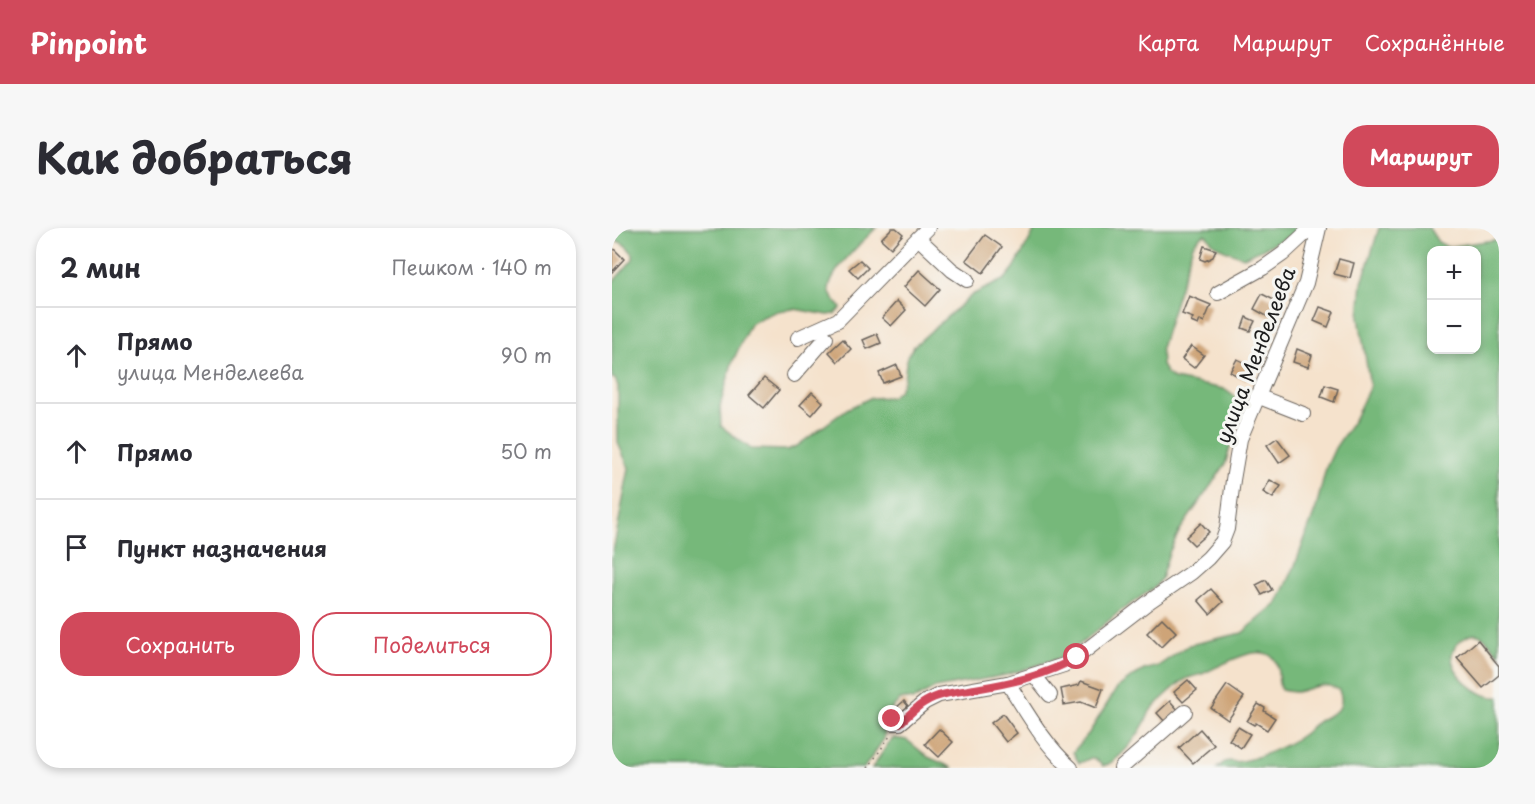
<!DOCTYPE html>
<html lang="ru">
<meta charset="utf-8">
<style>
:root{--surface:#fff;--page:#f7f7f7;--text:#2b2b33;--muted:#7c7c81;--line:#e1e1e2;--accent:#d1495b}
body{margin:0;font-family:"Playpen Sans",sans-serif;background:var(--page);color:var(--text)}
.controls{position:absolute;right:18px;top:18px;display:grid;overflow:hidden;border-radius:12px;box-shadow:0 3px 9px #0003}
.controls button{width:54px;height:54px;display:grid;place-items:center;padding:0;border:0;border-bottom:2px solid var(--line);background:var(--surface);color:var(--text);font:30px sans-serif}
.stop{position:absolute;width:18px;height:18px;margin:-14px;border:4px solid #d1495b;border-radius:50%;background:#fff}
.stop.end{background:#d1495b;border-color:#fff;box-shadow:0 2px 6px #0008}
.list{margin:0;padding:0;list-style:none}
h2{display:flex;justify-content:space-between;align-items:center;height:78px;margin:0;padding:0 24px;font-size:26px}
h2 small{font-size:20px;font-weight:400;color:var(--muted)}
.list li{display:grid;grid-template-columns:39px 1fr auto;gap:18px;align-items:center;box-sizing:border-box;height:96px;padding:0 24px;border-top:2px solid var(--line)}
.list b{display:block;font-size:22px;white-space:nowrap}
.list p{margin:0;font-size:20px;white-space:nowrap;color:var(--muted)}
.list em{font-size:20px;font-style:normal;color:var(--muted)}
.actions{display:flex;gap:12px;padding:18px 24px}
.actions a{flex:1;padding:14px 0;border:2px solid var(--accent);border-radius:24px;text-align:center;font-size:21px;color:var(--accent)}
.actions .main{background:var(--accent);color:#fff}
.icon{flex:none;width:33px;height:33px;fill:none;stroke:currentColor;stroke-width:2;stroke-linecap:round;stroke-linejoin:round}
.map{position:relative;flex:none;width:887px;height:540px;overflow:hidden;border-radius:24px}
header{display:flex;align-items:center;gap:36px;box-sizing:border-box;height:84px;padding:0 30px;background:var(--accent);color:#fff}
header strong{font-size:28px}
nav{display:flex;gap:33px;margin-inline-start:auto;font-size:21px}
.intro{display:flex;align-items:center;justify-content:space-between;box-sizing:border-box;height:144px;padding:0 36px}
h1{margin:0;font-size:42px}
.button{padding:15px 27px;border-radius:24px;background:var(--accent);color:#fff;font-size:21px;font-weight:700}
main{display:flex;gap:36px;padding:0 36px}
aside{flex:1;background:var(--surface);border-radius:24px;box-shadow:0 3px 9px #0003}
.map>svg:first-child{display:block}
.forest{fill:#76b87a;stroke:#496a4b;stroke-width:1.5;fill-rule:evenodd}
.building{fill:#cea478}
.lines{fill:none;stroke-linecap:round;stroke-linejoin:round}
.minor-casing{stroke:#68615a;stroke-width:16}
.path{stroke:#68615a;stroke-width:1.5;stroke-dasharray:1.5 4.5;stroke-linecap:butt}
.minor{stroke:#fff;stroke-width:14}
.route{stroke:#d1495b;stroke-width:8}
.labels{text-anchor:middle;dominant-baseline:central;stroke-width:6;stroke-linejoin:round;paint-order:stroke}
.street-label{font-size:20px;fill:#1c1c1c;stroke:#f6f6f2}
</style>
<header>
<strong>Pinpoint</strong>
<nav><a>Карта</a><a>Маршрут</a><a>Сохранённые</a></nav>
</header>
<div class="intro"><h1>Как добраться</h1><a class="button">Маршрут</a></div>
<main>
<aside>
<h2>2 мин<small>Пешком · 140 m</small></h2>
<ul class="list">
<li><svg class="icon" aria-label="ahead" viewBox="0 0 24 24"><path d="M12 20V5M6 11l6-6 6 6"/></svg><div><b>Прямо</b><p>улица Менделеева</p></div><em>90 m</em></li>
<li><svg class="icon" aria-label="ahead" viewBox="0 0 24 24"><path d="M12 20V5M6 11l6-6 6 6"/></svg><div><b>Прямо</b></div><em>50 m</em></li>
<li><svg class="icon" aria-label="arrive" viewBox="0 0 24 24"><path d="M6 21V4h12l-3 4 3 4H6"/></svg><div><b>Пункт назначения</b></div></li>
</ul>
<div class="actions"><a class="main">Сохранить</a><a>Поделиться</a></div>
</aside>
<div class="map">
<svg width="887" height="540" viewBox="0 0 887 540">
<rect width="100%" height="100%" fill="#f6f6f2"/>
<filter id="ink" filterUnits="userSpaceOnUse"><feTurbulence type="fractalNoise" baseFrequency=".0167" numOctaves="2"/><feDisplacementMap in="SourceGraphic" scale="12" xChannelSelector="R" yChannelSelector="G"/><feConvolveMatrix kernelMatrix="1 2 1 2 8 2 1 2 1" color-interpolation-filters="sRGB"/></filter>
<filter id="wash" filterUnits="userSpaceOnUse"><feTurbulence type="fractalNoise" baseFrequency=".008" numOctaves="4" result="noise"/><feDisplacementMap in="SourceGraphic" scale="24" xChannelSelector="R" yChannelSelector="G"/><feGaussianBlur stdDeviation="1.35" result="paint"/><feColorMatrix in="noise" values="0 0 0 0 0 0 0 0 0 0 0 0 0 0 0 0 0 1.4 0 .05"/><feComposite in="paint" operator="in"/></filter>
<g filter="url(#wash)">
<rect width="100%" height="100%" fill="#f5e2cc"/>
<!-- forest -->
<g class="forest">
<path d="M0,0H264C253,11 211,49 218,65C220,71 226,74 229,80L223,86L216,87L182,81L166,83L151,89L138,96L120,135L108,178L109,198L139,221L175,222L185,218L235,181L258,170L279,169L287,162L292,151L295,128L302,118L360,67L393,51L402,40L424,0H695L632,29C622,26 607,21 600,14C598,11 596,8 593,6L588,9L581,17L549,120L550,137L555,146L562,151L612,161L623,169L626,185L621,208L613,237L568,302L557,325L549,351L543,359L507,384L471,414L448,430L394,447L323,460L301,472L294,471L288,472L281,479L269,497L273,505L272,511L252,540H0V329L17,240L6,215V158L3,151L0,150V55L21,31V26C15,18 10,13 0,12Z"/>
<path d="M767,0H817L826,14L835,19L887,11V427C877,415 868,398 851,411C846,415 841,420 840,426C838,446 868,472 887,469V540H605C618,528 617,536 630,533C636,532 642,530 648,528C662,523 678,516 690,507C695,504 699,498 704,495C718,484 736,485 727,462C712,452 699,461 684,464C679,464 674,463 669,462C664,452 669,441 662,431C647,412 606,440 590,446C585,448 580,448 576,450C569,452 543,477 538,483C536,487 535,492 532,496C525,509 506,535 491,538C476,524 483,531 467,535L461,524L477,505L505,460L520,449L532,442L546,438L577,417L630,405L666,375L682,340L704,280L714,240L723,220L742,192L758,158L747,89L750,55ZM820,22H864V122H820Z"/>
<polygon points="282,510 295,512 316,529 341,540 260,540 276,516"/>
</g>
<g id="blocks">
<!-- building -->
<g class="building">
<polygon points="280,0 284,0 291,6 279,20 269,11"/>
<polygon points="373,7 390,19 371,45 354,32"/>
<polygon points="592,18 604,22 601,29 593,33 588,31"/>
<polygon points="2,21 12,31 0,44 0,23"/>
<polygon points="727,31 742,35 738,50 722,46"/>
<polygon points="248,32 256,40 246,50 237,41"/>
<polygon points="307,42 328,61 313,78 292,59"/>
<polygon points="650,66 666,74 658,90 642,81"/>
<polygon points="577,68 599,77 592,94 588,92 586,97 579,94 581,90 570,86"/>
<polygon points="285,73 294,82 279,98 270,90"/>
<polygon points="708,79 722,84 716,99 702,93"/>
<polygon points="634,89 643,93 638,103 630,100"/>
<polygon points="265,106 269,115 255,121 251,112"/>
<polygon points="231,111 239,121 226,134 217,124"/>
<polygon points="579,118 592,127 582,140 570,131"/>
<polygon points="685,121 700,127 696,139 681,134"/>
<polygon points="625,131 640,138 634,152 618,144"/>
<polygon points="285,137 289,148 271,155 267,145"/>
<polygon points="152,150 167,162 152,180 137,167"/>
<polygon points="713,157 726,161 722,174 709,169"/>
<polygon points="200,164 211,174 200,187 188,177"/>
<polygon points="665,210 678,227 667,235 655,217"/>
<polygon points="658,252 669,258 661,270 651,264"/>
<polygon points="589,295 597,304 582,317 574,309"/>
<polygon points="654,352 660,362 650,367 644,357"/>
<polygon points="599,361 611,374 598,386 586,372"/>
<polygon points="550,390 564,404 549,419 535,405"/>
<polygon points="866,412 887,438 887,447 871,460 845,430"/>
<polygon points="576,452 585,462 571,474 562,464"/>
<polygon points="469,453 491,461 484,480 469,474 452,477 449,461 467,457"/>
<polygon points="615,457 632,469 616,492 599,480"/>
<polygon points="292,473 296,478 289,484 285,479"/>
<polygon points="558,473 567,483 554,495 545,485"/>
<polygon points="646,476 653,480 652,483 663,490 655,502 644,495 642,497 635,493"/>
<polygon points="391,486 405,505 394,514 379,495"/>
<polygon points="626,499 638,506 629,520 617,512"/>
<polygon points="327,501 341,514 327,529 313,516"/>
<polygon points="588,501 602,517 581,535 567,520"/>
</g>
</g>
</g>
<g filter="url(#ink)">
<use href="#blocks" fill-opacity="0" stroke="#68615a" stroke-width="1.5"/>
<g class="lines">
<defs>
<g id="minor">
<polyline points="306,10 340,42 355,52"/>
<polyline points="606,65 651,40 671,26 699,0"/>
<polyline points="186,110 226,92 316,0"/>
<polyline points="182,147 214,110"/>
<polyline points="645,168 691,186"/>
<polyline points="422,447 438,467"/>
<path d="M396,455C415,485 433,517 459,540"/>
<polyline points="282,488 280,491 282,495 288,495 313,474 327,467 396,455 452,437 465,429 538,373 579,345 596,330 610,314 615,301 621,252 628,211 694,55 707,0"/>
<polyline points="509,540 573,484"/>
</g>
</defs>
<!-- minor casing -->
<use href="#minor" class="minor-casing"/>
<!-- path -->
<polyline class="path" points="256,540 278,508"/>
<!-- minor -->
<use href="#minor" class="minor"/>
</g>
</g>
<g class="lines" filter="url(#ink)">
<!-- route -->
<path class="route" d="M280,491L282,495H288C296,488 304,479 313,474C328,465 346,464 363,461C398,455 434,448 465,429"/>
</g>
<g class="labels">
<!-- street labels -->
<g class="street-label">
<text transform="translate(643 127) rotate(-69)">улица Менделеева</text>
</g>
</g>
</svg>
<div class="controls">
<button>+</button>
<button>−</button>
</div>
<div class="stop" style="left:465px;top:429px"></div>
<div class="stop end" style="left:280px;top:491px"></div>
</div>
</main>
